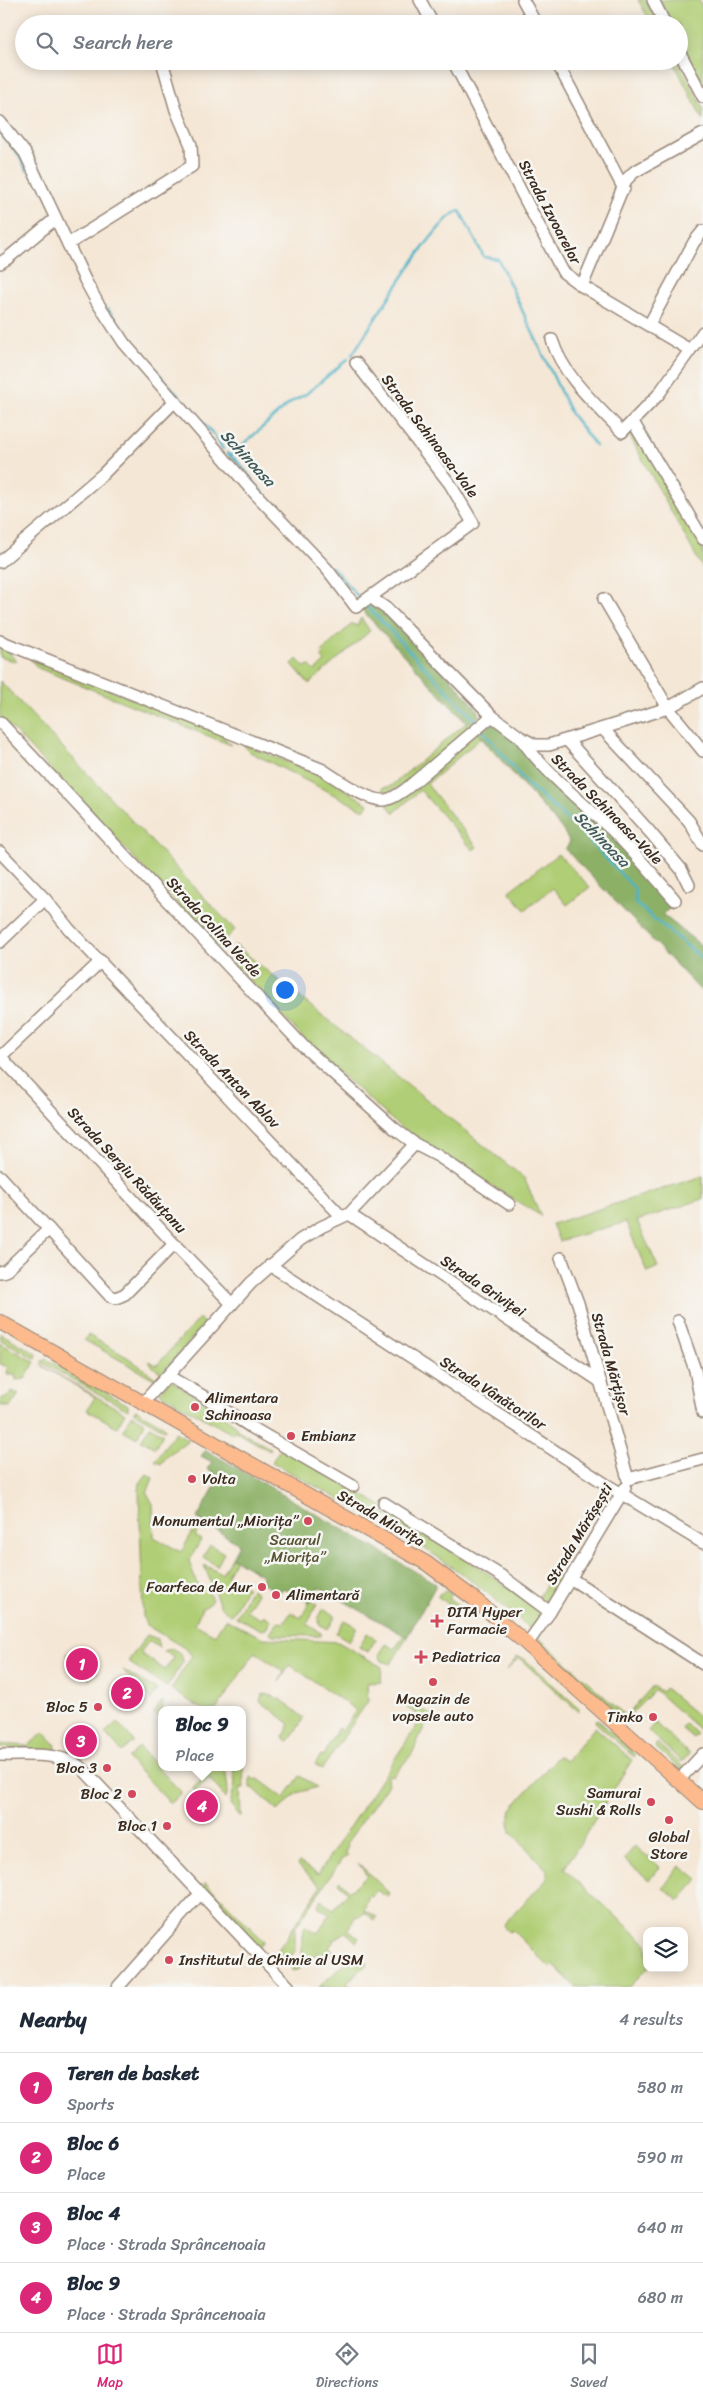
<!DOCTYPE html>
<meta charset="utf-8">
<style>
:root{--surface:#fff;--page:#f2f2f3;--text:#1f2937;--muted:#747a83;--line:#e0e1e3;--accent:#db2777}
body{margin:0;font-family:Sriracha,sans-serif;background:var(--page);color:var(--text)}
.controls{position:absolute;right:15px;bottom:15px;display:grid;overflow:hidden;border-radius:10px;box-shadow:0 2px 12px #0003}
.controls button{width:45px;height:45px;display:grid;place-items:center;padding:0;border:0;border-bottom:1px solid var(--line);background:var(--surface);color:var(--text);font:25px sans-serif}
.you{position:absolute;left:284px;top:989px;width:18px;height:18px;margin:-12px;border:4px solid #fff;border-radius:50%;background:#1a73e8;box-shadow:0 0 0 8px #1a73e833}
.badge{display:grid;place-items:center;width:32px;height:32px;border-radius:50%;background:var(--accent);color:#fff;font-size:16px;font-weight:700}
.pin{position:absolute;translate:-50% -50%;border:2px solid #fff;box-shadow:0 1px 5px #0006}
.popup{position:absolute;left:158px;top:1706px;width:88px;height:65px;box-sizing:border-box;display:grid;place-content:center;border-radius:10px;background:var(--surface);filter:drop-shadow(0 1px 4px #0005);font-size:16px;white-space:nowrap;color:var(--muted)}
.popup b{font-size:19px;color:var(--text)}
.popup::after{content:'';position:absolute;left:50%;top:100%;margin-left:-10px;border:10px solid transparent;border-top-color:var(--surface)}
.list{margin:0;padding:0;list-style:none}
h2{display:flex;justify-content:space-between;align-items:center;height:65px;margin:0;padding:0 20px;font-size:21px}
h2 small{font-size:16px;font-weight:400;color:var(--muted)}
.list li{display:grid;grid-template-columns:32px 1fr auto;gap:15px;align-items:center;box-sizing:border-box;height:70px;padding:0 20px;border-top:1px solid var(--line)}
.list b{display:block;font-size:19px;white-space:nowrap}
.list p{margin:0;font-size:16px;white-space:nowrap;color:var(--muted)}
.list em{font-size:16px;font-style:normal;color:var(--muted)}
.icon{flex:none;width:28px;height:28px;fill:none;stroke:currentColor;stroke-width:2;stroke-linecap:round;stroke-linejoin:round}
.map{position:relative;flex:none;width:703px;height:1987px;overflow:hidden}
.search{position:absolute;background:var(--surface);box-shadow:0 2px 12px #0003;left:15px;right:15px;top:15px;height:55px;display:flex;align-items:center;gap:12px;box-sizing:border-box;padding:0 18px;border-radius:28px;color:var(--muted);font-size:19px}
.sheet{height:345px;background:var(--surface)}
nav{display:flex;justify-content:space-around;align-items:center;box-sizing:border-box;height:70px;border-top:1px solid var(--line);background:var(--surface);font-size:14px;color:var(--muted)}
nav a{display:grid;justify-items:center;gap:2px}
nav .on{color:var(--accent)}
.map>svg:first-child{display:block}
.green{fill:#b0ce75;stroke:#767c4a}
.forest{fill:#8cb166;stroke:#646e42}
.lines{fill:none;stroke-linecap:round;stroke-linejoin:round}
.stream{stroke:#49b3c7;stroke-width:2.5}
.minor-casing{stroke:#98887a;stroke-width:14}
.major-casing{stroke:#98887a;stroke-width:16}
.minor{stroke:#fff;stroke-width:11}
.major{stroke:#fcba8d;stroke-width:14}
.poi-dot{fill:#d1495b;stroke:#f6f6f2;stroke-width:2}
.labels{text-anchor:middle;dominant-baseline:central;stroke-width:5;stroke-linejoin:round;paint-order:stroke}
.street-label{font-size:15px;fill:#3b2a1e;stroke:#f6f6f2}
.poi-label{font-size:15px;fill:#3b2a1e;stroke:#f6f6f2;text-anchor:end}
.park-label{font-size:15px;fill:#585334;stroke:#f6f6f2}
.water-label{font-size:16px;font-style:italic;fill:#405a59;stroke:#f6f6f2}
</style>
<div class="map">
<svg width="703" height="1987" viewBox="0 0 703 1987">
<rect width="100%" height="100%" fill="#f6f6f2"/>
<filter id="ink" filterUnits="userSpaceOnUse"><feTurbulence type="fractalNoise" baseFrequency=".02" numOctaves="2"/><feDisplacementMap in="SourceGraphic" scale="10" xChannelSelector="R" yChannelSelector="G"/><feConvolveMatrix kernelMatrix="1 2 1 2 8 2 1 2 1" color-interpolation-filters="sRGB"/></filter>
<filter id="wash" filterUnits="userSpaceOnUse"><feTurbulence type="fractalNoise" baseFrequency=".0096" numOctaves="4" result="noise"/><feDisplacementMap in="SourceGraphic" scale="20" xChannelSelector="R" yChannelSelector="G"/><feGaussianBlur stdDeviation="1.12" result="paint"/><feColorMatrix in="noise" values="0 0 0 0 0 0 0 0 0 0 0 0 0 0 0 0 0 1.4 0 .05"/><feComposite in="paint" operator="in"/></filter>
<g filter="url(#wash)">
<rect width="100%" height="100%" fill="#f5e7d6"/>
<!-- green -->
<g class="green">
<polygon points="638,0 645,0 658,24 652,24"/>
<polygon points="660,0 699,0 703,8 703,85 679,39 679,24 672,24"/>
<polygon points="673,61 678,61 703,108 703,120"/>
<polygon points="635,433 703,548 703,569 629,435"/>
<polygon points="361,618 370,631 309,684 292,664 297,659 305,667 309,665 315,671 325,661 321,657 324,654 322,651 352,624 357,626"/>
<polygon points="0,648 7,650 17,662 0,657"/>
<polygon points="30,659 220,733 231,745 38,668"/>
<polygon points="0,681 235,930 218,947 0,716"/>
<path d="M466,723L471,728C448,747 412,785 385,793L382,788L391,786Z"/>
<polygon points="477,733 481,738 427,784 477,847 473,850 420,790 394,813 387,805"/>
<polygon points="243,744 329,779 368,804 364,810 250,752"/>
<polygon points="558,854 590,887 567,905 553,888 525,910 509,891"/>
<polygon points="235,945 524,1178 541,1216 448,1159 412,1134 409,1135 316,1052 226,955"/>
<polygon points="703,1176 703,1199 637,1221 658,1267 647,1272 626,1222 559,1241 552,1224"/>
<polygon points="199,1318 205,1324 162,1373 154,1368 149,1361 157,1365"/>
<polygon points="0,1333 37,1354 36,1359 0,1339"/>
<polygon points="88,1335 129,1358 157,1379 156,1380 84,1340"/>
<polygon points="0,1343 35,1362 25,1379 16,1380 15,1375 7,1375 8,1367 0,1364"/>
<polygon points="46,1359 128,1405 128,1410 41,1362"/>
<polygon points="41,1365 125,1413 117,1427 87,1410 95,1397"/>
<polygon points="170,1380 212,1406 212,1408 237,1426 236,1429 271,1449 270,1451 235,1431 232,1434 160,1393"/>
<polygon points="12,1391 19,1394 10,1407 0,1405 1,1398 6,1398"/>
<polygon points="136,1410 164,1426 165,1430 133,1412"/>
<polygon points="132,1415 145,1423 137,1438 123,1430"/>
<polygon points="150,1426 163,1434 155,1448 141,1440"/>
<polygon points="175,1432 187,1439 187,1441 168,1455 161,1464 155,1461"/>
<polygon points="284,1449 385,1508 382,1512 389,1515 380,1522 272,1462 278,1452"/>
<polygon points="147,1474 153,1478 147,1493 153,1504 154,1537 181,1552 199,1521 203,1523 195,1536 201,1540 189,1561 198,1587 208,1590 212,1600 207,1606 202,1608 195,1624 215,1635 225,1619 263,1638 338,1642 382,1667 381,1682 367,1683 368,1701 322,1769 315,1764 321,1755 323,1756 338,1728 342,1731 356,1710 290,1665 279,1682 284,1672 255,1652 216,1710 203,1710 171,1689 192,1656 186,1649 146,1625 143,1617 139,1490 140,1483"/>
<path d="M397,1515L546,1611L535,1628L530,1629C483,1587 440,1556 385,1525Z"/>
<polygon points="210,1545 224,1553 217,1566 203,1557"/>
<polygon points="232,1557 235,1561 227,1575 247,1587 231,1616 220,1606 204,1565 222,1574"/>
<polygon points="555,1572 563,1577 564,1581 549,1606 537,1599"/>
<polygon points="251,1589 257,1593 246,1611 261,1619 264,1615 271,1620 266,1629 262,1630 236,1617"/>
<polygon points="446,1591 452,1594 449,1599 464,1608 462,1612 438,1597 439,1594"/>
<polygon points="311,1600 317,1604 307,1624 322,1634 318,1636 273,1635 270,1633 278,1622 284,1623 291,1612 301,1618"/>
<polygon points="323,1608 336,1616 328,1629 319,1624 318,1617"/>
<polygon points="344,1620 357,1627 349,1641 336,1633"/>
<polygon points="367,1633 376,1639 368,1652 359,1647"/>
<path d="M147,1635L157,1639L159,1648L149,1641L140,1653L165,1670L174,1658L164,1651L171,1649C178,1653 183,1654 183,1662L167,1687L131,1664L129,1660Z"/>
<polygon points="404,1635 407,1637 391,1664 382,1661 379,1655 386,1644 395,1649"/>
<polygon points="538,1637 628,1718 626,1721 540,1643"/>
<polygon points="75,1647 98,1672 89,1680 66,1655"/>
<polygon points="517,1657 523,1658 579,1708 578,1711 519,1658 507,1670"/>
<polygon points="123,1670 157,1690 151,1700"/>
<polygon points="653,1686 662,1692 665,1688 703,1720 703,1733 655,1690 630,1715 628,1713"/>
<polygon points="266,1694 282,1700 304,1718 289,1741 286,1741 283,1738 290,1724 260,1701 262,1695"/>
<polygon points="163,1700 162,1723 153,1713"/>
<polygon points="407,1700 433,1716 424,1727 412,1754 393,1776 389,1775 387,1779 388,1784 346,1844 348,1847 345,1852 348,1856 342,1859 295,1928 295,1951 286,1964 276,1953 321,1886 297,1865 299,1862 318,1874 422,1718 403,1705"/>
<polygon points="597,1719 636,1755 634,1757 595,1722"/>
<polygon points="117,1722 134,1741 122,1752 105,1733"/>
<polygon points="655,1723 689,1754 682,1762 648,1731"/>
<polygon points="685,1723 697,1734 693,1738 681,1728"/>
<polygon points="595,1727 632,1760 564,1869 647,1944 648,1968 629,1987 576,1987 553,1965 550,1968 512,1930 509,1932 503,1925 547,1879 547,1870 511,1832 509,1822 511,1809 558,1756 566,1761"/>
<polygon points="44,1732 56,1745 55,1751 0,1748 0,1744 28,1746"/>
<polygon points="242,1743 244,1788 240,1788 241,1817 230,1804 235,1784 233,1767 242,1767"/>
<polygon points="657,1743 684,1768 682,1771 655,1747"/>
<polygon points="139,1747 182,1793 170,1803 128,1759"/>
<polygon points="205,1767 225,1767 228,1790 226,1798 209,1778 195,1791 193,1788 209,1773"/>
<polygon points="250,1776 255,1780 257,1778 284,1798 300,1776 317,1787 297,1793 278,1811 253,1788 250,1788"/>
<polygon points="635,1846 660,1867 649,1880 624,1859"/>
<polygon points="358,1863 390,1894 388,1897 376,1890 372,1896 369,1895 364,1910 377,1917 374,1920 364,1912 359,1917 356,1916 348,1929 359,1938 356,1942 346,1932 332,1940 334,1942 329,1947 338,1958 335,1961 327,1950 321,1954 319,1952 307,1962 304,1958 301,1960 299,1969 293,1971 291,1969 302,1956 302,1934 305,1926 318,1933 330,1914 318,1906 322,1900 333,1910 348,1892 338,1883 340,1881 350,1891 367,1875"/>
<polygon points="680,1865 698,1879 679,1901 663,1888"/>
<polygon points="205,1882 264,1941 259,1948 204,1895"/>
<polygon points="357,1952 368,1963 347,1983 351,1987 319,1987"/>
</g>
<!-- forest -->
<g class="forest">
<polygon points="367,602 375,604 446,673 479,711 479,717 471,728 361,609"/>
<polygon points="498,724 608,832 668,897 672,907 662,914 703,947 703,993 565,849 570,842 562,829 477,733 489,725"/>
<polygon points="206,1450 435,1583 435,1587 407,1637 319,1587 310,1603 283,1588 279,1593 260,1582 263,1576 232,1557 239,1544 197,1518 220,1477 207,1469 212,1462 201,1456"/>
</g>
<g class="lines">
<!-- stream -->
<g class="stream">
<polyline points="0,133 18,154 27,171"/>
<polyline points="108,309 150,364 215,436 223,449"/>
<path d="M352,355C366,334 441,210 460,211L484,257L498,259L571,414L596,446"/>
<polyline points="227,453 237,461 265,495"/>
<polyline points="230,456 291,402 306,394 348,359"/>
<polyline points="332,567 361,600"/>
<polyline points="365,604 476,721"/>
<polyline points="483,731 527,784 576,827 635,889 635,903 703,959"/>
</g>
</g>
</g>
<g filter="url(#ink)">
<g class="lines">
<defs>
<g id="minor">
<polyline points="420,0 433,24"/>
<polyline points="523,0 536,24"/>
<polyline points="653,0 665,24"/>
<polyline points="679,51 703,97"/>
<polyline points="453,61 563,272 582,286 690,350"/>
<polyline points="556,61 624,189"/>
<polyline points="0,122 25,153 85,280 97,302 124,343 248,486 327,569 356,607 370,597 387,609 492,716 520,737 535,745 549,745 668,708 703,688"/>
<polyline points="68,244 192,166 191,145 176,110 162,61"/>
<polyline points="0,263 8,258 55,219"/>
<polyline points="582,286 626,180 634,172 703,134"/>
<polyline points="649,325 694,242 703,231"/>
<path d="M552,340C564,378 596,404 622,432L658,395L703,332"/>
<polyline points="356,363 450,484 473,523 370,597"/>
<polyline points="633,422 703,539"/>
<polyline points="0,562 103,474 175,401"/>
<polyline points="604,599 668,708 703,751"/>
<path d="M0,641L321,769C336,778 368,802 385,800C393,799 400,793 406,789L492,716"/>
<polyline points="0,722 304,1047 395,1129 415,1144 438,1156 509,1204"/>
<polyline points="603,729 689,821 703,845"/>
<path d="M521,739C547,775 581,801 613,831C635,853 655,877 675,900"/>
<polyline points="567,740 649,831 681,869 689,885"/>
<polyline points="0,852 45,899 69,929 341,1216"/>
<polyline points="0,942 45,899"/>
<polyline points="0,1056 174,1244 232,1304"/>
<polyline points="0,1057 101,961"/>
<polyline points="0,1176 110,1296 116,1298 125,1294 174,1244"/>
<polyline points="349,1214 601,1382"/>
<polyline points="561,1258 578,1303 628,1479"/>
<polyline points="270,1265 607,1485 703,1543"/>
<polyline points="0,1272 5,1271 49,1229"/>
<polyline points="678,1321 695,1370 703,1413"/>
<polyline points="168,1376 203,1396 251,1427 353,1486"/>
<polyline points="143,1403 251,1283 300,1240 321,1227 349,1214 415,1144"/>
<polyline points="628,1479 703,1459"/>
<polyline points="384,1503 503,1577 550,1612"/>
<polyline points="570,1578 703,1664"/>
<polyline points="527,1644 550,1612 625,1488"/>
<path d="M0,1755C27,1756 60,1751 82,1768L289,1987"/>
<polyline points="679,1780 703,1754"/>
<polyline points="118,1987 200,1894"/>
</g>
<polyline id="major" points="0,1322 426,1563 473,1598 527,1644 703,1802"/>
</defs>
<!-- minor casing -->
<use href="#minor" class="minor-casing"/>
<!-- major casing -->
<use href="#major" class="major-casing"/>
<!-- minor -->
<use href="#minor" class="minor"/>
<!-- major -->
<use href="#major" class="major"/>
</g>
</g>
<!-- markers -->
<g class="poi-dot">
<circle cx="195" cy="1407" r="5"/>
<circle cx="291" cy="1436" r="5"/>
<circle cx="192" cy="1479" r="5"/>
<circle cx="308" cy="1521" r="5"/>
<circle cx="262" cy="1587" r="5"/>
<circle cx="276" cy="1595" r="5"/>
<path d="M434.5 1613.5h5v5h5v5h-5v5h-5v-5h-5v-5h5z"/>
<path d="M418.5 1649.5h5v5h5v5h-5v5h-5v-5h-5v-5h5z"/>
<circle cx="433" cy="1682" r="5"/>
<circle cx="98" cy="1707" r="5"/>
<circle cx="653" cy="1717" r="5"/>
<circle cx="107" cy="1768" r="5"/>
<circle cx="132" cy="1794" r="5"/>
<circle cx="651" cy="1802" r="5"/>
<circle cx="669" cy="1820" r="5"/>
<circle cx="167" cy="1826" r="5"/>
<circle cx="169" cy="1960" r="5"/>
</g>
<g class="labels">
<!-- street labels -->
<g class="street-label">
<text transform="translate(550 212) rotate(62)">Strada Izvoarelor</text>
<text transform="translate(430 436) rotate(53)">Strada Schinoasa-Vale</text>
<text transform="translate(607 809) rotate(45)">Strada Schinoasa-Vale</text>
<text transform="translate(214 927) rotate(47)">Strada Colina Verde</text>
<text transform="translate(232 1079) rotate(46)">Strada Anton Ablov</text>
<text transform="translate(127 1170) rotate(47)">Strada Sergiu Rădăuțanu</text>
<text transform="translate(483 1286) rotate(34)">Strada Griviței</text>
<text transform="translate(611 1364) rotate(74)">Strada Mărțișor</text>
<text transform="translate(493 1393) rotate(33)">Strada Vânătorilor</text>
<text transform="translate(381 1518) rotate(30)">Strada Miorița</text>
<text transform="translate(579 1534) rotate(-59)">Strada Mărășești</text>
</g>
<!-- poi labels -->
<g class="poi-label">
<text x="205" y="1398" text-anchor="start">Alimentara<tspan x="205" dy="17">Schinoasa</tspan></text>
<text x="301" y="1436" text-anchor="start">Embianz</text>
<text x="202" y="1479" text-anchor="start">Volta</text>
<text x="298" y="1521">Monumentul „Miorița”</text>
<text x="252" y="1587">Foarfeca de Aur</text>
<text x="286" y="1595" text-anchor="start">Alimentară</text>
<text x="447" y="1612" text-anchor="start">DITA Hyper<tspan x="447" dy="17">Farmacie</tspan></text>
<text x="432" y="1657" text-anchor="start">Pediatrica</text>
<text x="433" y="1699" text-anchor="middle">Magazin de<tspan x="433" dy="17">vopsele auto</tspan></text>
<text x="88" y="1707">Bloc 5</text>
<text x="643" y="1717">Tinko</text>
<text x="97" y="1768">Bloc 3</text>
<text x="641" y="1793">Samurai<tspan x="641" dy="17">Sushi &amp; Rolls</tspan></text>
<text x="122" y="1794">Bloc 2</text>
<text x="157" y="1826">Bloc 1</text>
<text x="669" y="1837" text-anchor="middle">Global<tspan x="669" dy="17">Store</tspan></text>
<text x="179" y="1960" text-anchor="start">Institutul de Chimie al USM</text>
</g>
<!-- park labels -->
<g class="park-label">
<text x="295" y="1540">Scuarul<tspan x="295" dy="17">„Miorița”</tspan></text>
</g>
<!-- water labels -->
<g class="water-label">
<text transform="translate(248 458) rotate(47)">Schinoasa</text>
<text transform="translate(602 839) rotate(46)">Schinoasa</text>
</g>
</g>
</svg>
<div class="controls">
<button><svg class="icon" aria-label="layers" viewBox="0 0 24 24"><path d="M12 4l9 5-9 5-9-5zM3 14l9 5 9-5"/></svg></button>
</div>
<div class="you"></div>
<div class="pin badge" style="left:82px;top:1664px">1</div>
<div class="pin badge" style="left:127px;top:1693px">2</div>
<div class="pin badge" style="left:81px;top:1741px">3</div>
<div class="pin badge" style="left:202px;top:1806px">4</div>
<div class="popup"><b>Bloc 9</b>Place</div>
<div class="search"><svg class="icon" aria-label="search" viewBox="0 0 24 24"><circle cx="10" cy="10" r="6"/><path d="M15 15l6 6"/></svg>Search here</div>
</div>
<section class="sheet">
<h2>Nearby<small>4 results</small></h2>
<ul class="list">
<li><span class="badge">1</span><div><b>Teren de basket</b><p>Sports</p></div><em>580 m</em></li>
<li><span class="badge">2</span><div><b>Bloc 6</b><p>Place</p></div><em>590 m</em></li>
<li><span class="badge">3</span><div><b>Bloc 4</b><p>Place · Strada Sprâncenoaia</p></div><em>640 m</em></li>
<li><span class="badge">4</span><div><b>Bloc 9</b><p>Place · Strada Sprâncenoaia</p></div><em>680 m</em></li>
</ul>
</section>
<nav>
<a class="on"><svg class="icon" aria-label="map" viewBox="0 0 24 24"><path d="M3 6l6-2 6 2 6-2v14l-6 2-6-2-6 2zM9 4v14M15 6v14"/></svg>Map</a>
<a><svg class="icon" aria-label="directions" viewBox="0 0 24 24"><path d="M12 3l9 9-9 9-9-9zM9 14v-3h6M13 9l2 2-2 2"/></svg>Directions</a>
<a><svg class="icon" aria-label="saved" viewBox="0 0 24 24"><path d="M7 4h10v16l-5-4-5 4z"/></svg>Saved</a>
</nav>
